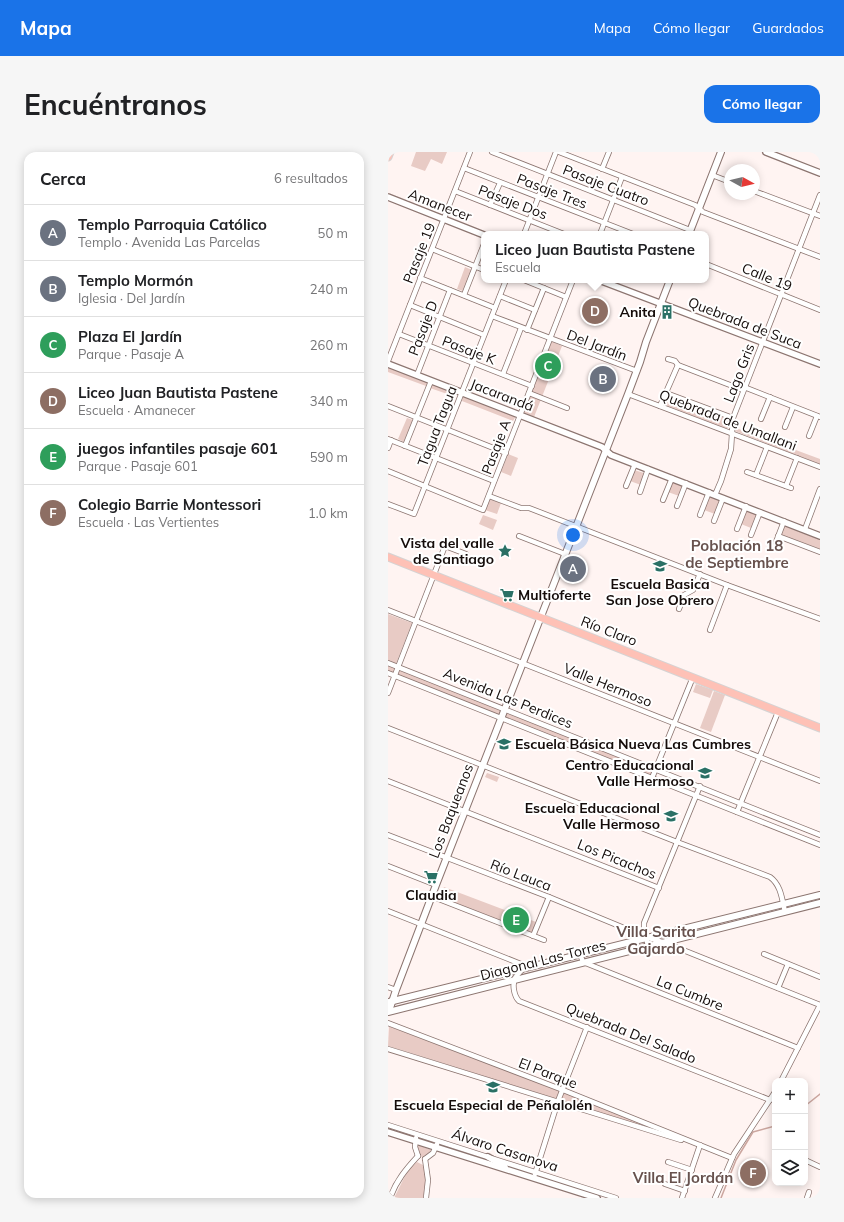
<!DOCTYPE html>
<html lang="es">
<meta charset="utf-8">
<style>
:root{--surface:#fff;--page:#f6f6f6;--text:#202124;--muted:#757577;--line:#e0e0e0;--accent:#1a73e8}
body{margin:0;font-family:Mulish,sans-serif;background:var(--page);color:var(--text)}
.controls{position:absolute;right:12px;bottom:12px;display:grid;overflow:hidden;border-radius:8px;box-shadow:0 2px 10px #0003}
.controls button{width:36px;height:36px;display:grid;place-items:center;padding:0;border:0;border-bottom:1px solid var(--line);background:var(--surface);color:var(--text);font:20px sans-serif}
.compass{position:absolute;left:336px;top:12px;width:36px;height:36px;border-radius:50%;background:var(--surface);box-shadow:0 2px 10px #0003;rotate:98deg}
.you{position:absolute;left:185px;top:383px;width:14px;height:14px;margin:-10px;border:3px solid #fff;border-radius:50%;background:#1a73e8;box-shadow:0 0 0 6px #1a73e833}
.badge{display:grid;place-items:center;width:26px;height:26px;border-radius:50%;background:var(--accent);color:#fff;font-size:13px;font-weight:700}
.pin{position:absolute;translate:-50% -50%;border:2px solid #fff;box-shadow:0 1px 4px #0006}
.popup{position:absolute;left:93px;top:79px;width:228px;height:52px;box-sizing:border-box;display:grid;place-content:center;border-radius:8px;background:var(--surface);filter:drop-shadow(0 1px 3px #0005);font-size:13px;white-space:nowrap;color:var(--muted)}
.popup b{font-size:15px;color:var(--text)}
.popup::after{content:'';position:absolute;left:50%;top:100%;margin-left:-8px;border:8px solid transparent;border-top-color:var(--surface)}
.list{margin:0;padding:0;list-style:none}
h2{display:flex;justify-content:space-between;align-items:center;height:52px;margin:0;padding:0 16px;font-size:17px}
h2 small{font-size:13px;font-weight:400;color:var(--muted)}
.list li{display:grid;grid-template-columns:26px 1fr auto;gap:12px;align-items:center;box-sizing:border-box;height:56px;padding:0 16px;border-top:1px solid var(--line)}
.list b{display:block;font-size:15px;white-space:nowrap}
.list p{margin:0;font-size:13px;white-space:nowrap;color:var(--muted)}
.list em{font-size:13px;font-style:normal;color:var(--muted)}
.icon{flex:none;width:22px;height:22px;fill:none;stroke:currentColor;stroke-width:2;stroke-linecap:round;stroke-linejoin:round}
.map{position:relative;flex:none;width:432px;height:1046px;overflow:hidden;border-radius:12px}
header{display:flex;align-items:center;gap:24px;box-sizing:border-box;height:56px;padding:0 20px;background:var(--accent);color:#fff}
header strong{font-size:19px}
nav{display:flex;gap:22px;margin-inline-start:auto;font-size:14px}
.intro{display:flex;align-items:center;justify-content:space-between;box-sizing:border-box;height:96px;padding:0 24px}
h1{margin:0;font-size:28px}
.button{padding:10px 18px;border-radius:12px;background:var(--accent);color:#fff;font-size:14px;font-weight:700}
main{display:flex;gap:24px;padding:0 24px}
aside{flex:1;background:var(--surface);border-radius:12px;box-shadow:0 2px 10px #0003}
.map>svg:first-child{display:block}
.green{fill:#e8cbc5}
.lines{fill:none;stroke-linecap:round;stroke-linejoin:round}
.stream{stroke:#cba69f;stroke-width:1.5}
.minor-casing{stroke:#8c7570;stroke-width:6}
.tertiary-casing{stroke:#8c7570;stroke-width:8}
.secondary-casing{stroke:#8c7570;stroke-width:8}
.primary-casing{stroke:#d5d3d3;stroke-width:9}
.minor{stroke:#fff;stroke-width:4.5}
.tertiary{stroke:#fff;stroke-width:5.5}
.secondary{stroke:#fff;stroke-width:6}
.primary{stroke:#fec1b6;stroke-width:7}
.labels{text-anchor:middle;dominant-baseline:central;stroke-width:4;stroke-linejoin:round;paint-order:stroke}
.street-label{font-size:14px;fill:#140c0a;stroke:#fff}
.poi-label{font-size:14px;font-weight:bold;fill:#140c0a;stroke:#fff;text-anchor:end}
.neighbourhood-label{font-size:15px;font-weight:bold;fill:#67524e;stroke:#fff}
</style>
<header>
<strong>Mapa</strong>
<nav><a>Mapa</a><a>Cómo llegar</a><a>Guardados</a></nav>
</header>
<div class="intro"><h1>Encuéntranos</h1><a class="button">Cómo llegar</a></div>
<main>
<aside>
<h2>Cerca<small>6 resultados</small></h2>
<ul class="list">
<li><span class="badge" style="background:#6b7280">A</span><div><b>Templo Parroquia Católico</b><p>Templo · Avenida Las Parcelas</p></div><em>50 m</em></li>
<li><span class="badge" style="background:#6b7280">B</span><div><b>Templo Mormón</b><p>Iglesia · Del Jardín</p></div><em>240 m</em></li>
<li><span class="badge" style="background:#2e9e5b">C</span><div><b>Plaza El Jardín</b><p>Parque · Pasaje A</p></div><em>260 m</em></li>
<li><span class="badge" style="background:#8d6e63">D</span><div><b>Liceo Juan Bautista Pastene</b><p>Escuela · Amanecer</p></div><em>340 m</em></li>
<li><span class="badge" style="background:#2e9e5b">E</span><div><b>juegos infantiles pasaje 601</b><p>Parque · Pasaje 601</p></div><em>590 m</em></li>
<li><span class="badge" style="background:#8d6e63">F</span><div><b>Colegio Barrie Montessori</b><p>Escuela · Las Vertientes</p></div><em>1.0 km</em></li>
</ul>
</aside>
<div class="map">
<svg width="432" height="1046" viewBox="0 0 432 1046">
<rect width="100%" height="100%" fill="#fff4f2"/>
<!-- green -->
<g class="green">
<polygon points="28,0 59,0 54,12 43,7 37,19 23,14"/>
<polygon points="77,115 84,118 75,139 69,137"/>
<polygon points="163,189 174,194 146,265 135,260"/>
<polygon points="0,215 40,230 38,234 0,220"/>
<polygon points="44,232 66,241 65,244 42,236"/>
<polygon points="75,243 128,264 125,269 74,249"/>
<polygon points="279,243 343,266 341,276 336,276 275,252"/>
<polygon points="19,266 25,268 16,290 10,287"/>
<polygon points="348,276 432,307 432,313 347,279"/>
<polygon points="120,302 130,306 123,324 113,320"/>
<polygon points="246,318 256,321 253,333 242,329"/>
<polygon points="284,328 295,332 291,344 280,340"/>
<polygon points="321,343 333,348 327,362 316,358"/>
<polygon points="101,346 113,351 109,362 97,358"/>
<polygon points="359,358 369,362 363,376 353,372"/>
<polygon points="95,363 109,368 105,378 91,372"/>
<polygon points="398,371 432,385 432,397 393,383"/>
<polygon points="0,462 24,471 8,512 0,509"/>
<polygon points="0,513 112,555 265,619 262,625 0,520"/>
<polygon points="308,532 325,538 322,546 305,540"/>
<polygon points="326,539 337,543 323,580 312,576"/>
<polygon points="99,621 111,625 109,630 97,625"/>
<polygon points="56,735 148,770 144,781 52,745"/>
<polygon points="1,874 265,975 292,986 0,894"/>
<path d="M30,993L44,998C36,1009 28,1007 30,993Z"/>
<polygon points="29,1010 37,1014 38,1034 35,1046 6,1046 20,1018"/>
</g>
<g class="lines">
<!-- stream -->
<g class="stream">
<polyline points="417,954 432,942"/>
<polyline points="333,1046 348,1008 365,980 387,974"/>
</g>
<defs>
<g id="minor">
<polyline points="104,0 302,78"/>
<polyline points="171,0 307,53 315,60 432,105"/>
<polyline points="76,16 245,82"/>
<polyline points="214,17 221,0"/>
<polyline points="324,23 342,30"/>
<polyline points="67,39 176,82"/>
<polyline points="366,39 432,64"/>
<polyline points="102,53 112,31"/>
<polyline points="136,82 168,0"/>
<polyline points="212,82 234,25"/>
<polyline points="44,97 96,118"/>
<polyline points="318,112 432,158"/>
<polyline points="32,126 107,156"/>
<polyline points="136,128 178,145"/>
<polyline points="76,143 96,92"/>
<polyline points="112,144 147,158"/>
<polyline points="22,153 96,183"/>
<polyline points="104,164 249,219"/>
<polyline points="139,178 156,136"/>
<polyline points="11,182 144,234"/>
<polyline points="280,207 287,209 290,213 355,238"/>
<polyline points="0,209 82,0"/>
<polyline points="115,222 133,176"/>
<polyline points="29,223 62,138"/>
<polyline points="356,235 432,265"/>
<polyline points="141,241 179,256"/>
<polyline points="278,241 345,266"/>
<polyline points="240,242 432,315"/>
<polyline points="0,254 118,301"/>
<polyline points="272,254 290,213"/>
<polyline points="373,267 382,245"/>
<polyline points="397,275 405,255"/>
<polyline points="421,284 429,264"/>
<polyline points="0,287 106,329"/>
<polyline points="17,294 43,229"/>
<polyline points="0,296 3,288"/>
<polyline points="0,319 95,358 185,128"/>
<polyline points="359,320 403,336"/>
<polyline points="368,323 379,295"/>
<polyline points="238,334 247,312"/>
<polyline points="398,334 409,306"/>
<polyline points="252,340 260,317"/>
<polyline points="327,343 333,329 343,297 345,266 432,43"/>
<polyline points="101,344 133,356 141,356 339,433 432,467"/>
<polyline points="275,348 284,326"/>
<polyline points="0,352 26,362 118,128"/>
<polyline points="289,354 298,331"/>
<polyline points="312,363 321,340"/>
<polyline points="326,369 335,346"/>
<polyline points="349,377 358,354"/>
<polyline points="417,377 432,337"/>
<polyline points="363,383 372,360"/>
<polyline points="131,384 177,402"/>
<polyline points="390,384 432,400"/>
<polyline points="388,390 396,369"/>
<polyline points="291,457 296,443 305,438 312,422"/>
<polyline points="0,458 432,629"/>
<polyline points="322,478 339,433"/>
<polyline points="0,511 432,683"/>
<polyline points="0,521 432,693"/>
<polyline points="0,541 57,394 78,402"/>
<path d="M0,576L289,690L382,725C393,733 394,747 397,760"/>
<polyline points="264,626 305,525"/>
<polyline points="0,629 271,736"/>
<polyline points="312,634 256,771 256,779 258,785 280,792 432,853"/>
<polyline points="349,660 390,560"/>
<polyline points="0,683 161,745 258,785 260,794"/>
<polyline points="0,714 48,733"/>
<polyline points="43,744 156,788"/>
<path d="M0,759L133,812L136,816C133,819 129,823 127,826C124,833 126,844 131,849L382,948"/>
<polyline points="145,784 161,745"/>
<polyline points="192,802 195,810 410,896"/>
<polyline points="376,802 432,825"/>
<polyline points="0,835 8,838"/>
<polyline points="390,836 400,812"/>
<polyline points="0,871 175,938 344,1006"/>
<polyline points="0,897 293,988"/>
<polyline points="393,929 432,853"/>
<polyline points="0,973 228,1046"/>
<polyline points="28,986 27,995 30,1004"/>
<polyline points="37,1007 40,1028 38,1046"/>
<polyline points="37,1007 45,1001 49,992"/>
<polyline points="417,1008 432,1015"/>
<polyline points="280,1010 304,1018"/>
<polyline points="147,1022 170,949 199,875"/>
<polyline points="277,1032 297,1039"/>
<path d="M2,1046C8,1029 18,1017 30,1004"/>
<polyline points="294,1046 312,993"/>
<polyline points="327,1046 346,1002 387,940"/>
<polyline points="419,1046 421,1040"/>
</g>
<g id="tertiary">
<polyline points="378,0 432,21"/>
<polyline points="0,45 96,83"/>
<polyline points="211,128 432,212"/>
<polyline points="0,212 214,295 223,303 432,384"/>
<polyline points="0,980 209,1046"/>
<polyline points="100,1005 117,1015"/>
</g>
<g id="secondary">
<polyline points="301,82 333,0"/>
<polyline points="1,850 432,743"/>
<polyline points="1,859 8,838 48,733 240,242 252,210 258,190 282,128"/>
<polyline points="0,860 432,751"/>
</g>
<g id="primary">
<polyline points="0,5 2,0"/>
<polyline points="0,405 432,576"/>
</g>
</defs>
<!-- minor casing -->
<use href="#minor" class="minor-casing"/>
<!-- tertiary casing -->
<use href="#tertiary" class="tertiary-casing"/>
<!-- secondary casing -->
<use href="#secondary" class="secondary-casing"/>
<!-- primary casing -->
<use href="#primary" class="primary-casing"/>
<!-- minor -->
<use href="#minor" class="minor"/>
<!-- tertiary -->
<use href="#tertiary" class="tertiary"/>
<!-- secondary -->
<use href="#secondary" class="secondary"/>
<!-- primary -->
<use href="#primary" class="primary"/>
</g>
<!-- icons -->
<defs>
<symbol id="building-bare" viewBox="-9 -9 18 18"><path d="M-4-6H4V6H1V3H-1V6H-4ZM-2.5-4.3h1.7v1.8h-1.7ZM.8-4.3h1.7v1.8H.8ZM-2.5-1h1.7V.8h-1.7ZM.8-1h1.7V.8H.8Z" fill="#2a7065" stroke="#fff" stroke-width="2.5" paint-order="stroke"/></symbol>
<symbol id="sight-bare" viewBox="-9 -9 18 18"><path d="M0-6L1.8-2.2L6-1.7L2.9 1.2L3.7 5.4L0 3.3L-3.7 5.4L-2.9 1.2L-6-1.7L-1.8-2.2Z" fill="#2a7065" stroke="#fff" stroke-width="2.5" paint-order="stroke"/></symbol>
<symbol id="school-bare" viewBox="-9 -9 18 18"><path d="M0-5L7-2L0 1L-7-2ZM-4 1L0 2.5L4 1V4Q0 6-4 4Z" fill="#2a7065" stroke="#fff" stroke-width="2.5" paint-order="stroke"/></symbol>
<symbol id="supermarket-bare" viewBox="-9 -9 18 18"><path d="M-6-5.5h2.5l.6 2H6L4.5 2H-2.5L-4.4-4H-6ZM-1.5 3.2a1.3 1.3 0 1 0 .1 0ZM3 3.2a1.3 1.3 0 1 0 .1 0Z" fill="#2a7065" stroke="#fff" stroke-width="2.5" paint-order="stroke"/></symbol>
</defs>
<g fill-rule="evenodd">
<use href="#building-bare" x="269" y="150" width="20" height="20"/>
<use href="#sight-bare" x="107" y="389" width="20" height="20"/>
<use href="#school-bare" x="262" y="404" width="20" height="20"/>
<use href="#supermarket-bare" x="109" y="433" width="20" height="20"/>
<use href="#school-bare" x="106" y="582" width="20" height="20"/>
<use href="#school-bare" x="307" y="611" width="20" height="20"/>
<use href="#school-bare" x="273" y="654" width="20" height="20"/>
<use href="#supermarket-bare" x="33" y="715" width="20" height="20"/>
<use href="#school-bare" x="95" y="925" width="20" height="20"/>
</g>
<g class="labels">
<!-- street labels -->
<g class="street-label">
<text transform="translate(218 33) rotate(21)">Pasaje Cuatro</text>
<text transform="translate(164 39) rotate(21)">Pasaje Tres</text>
<text transform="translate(125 50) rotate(21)">Pasaje Dos</text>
<text transform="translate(52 53) rotate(21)">Amanecer</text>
<text transform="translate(31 101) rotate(-68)">Pasaje 19</text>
<text transform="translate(379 125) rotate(22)">Calle 19</text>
<text transform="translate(357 171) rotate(21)">Quebrada de Suca</text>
<text transform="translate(35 176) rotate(-69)">Pasaje D</text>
<text transform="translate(209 193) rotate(21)">Del Jardín</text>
<text transform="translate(81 198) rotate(21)">Pasaje K</text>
<text transform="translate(351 221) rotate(-69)">Lago Gris</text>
<text transform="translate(114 243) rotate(21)">Jacarandá</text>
<text transform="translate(340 268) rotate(21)">Quebrada de Umallani</text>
<text transform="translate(49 274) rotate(-69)">Tagua Tagua</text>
<text transform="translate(108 295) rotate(-69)">Pasaje A</text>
<text transform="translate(221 479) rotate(21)">Río Claro</text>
<text transform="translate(220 533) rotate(22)">Valle Hermoso</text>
<text transform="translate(120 546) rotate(22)">Avenida Las Perdices</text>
<text transform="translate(63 659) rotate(-69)">Los Baqueanos</text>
<text transform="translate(229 707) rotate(22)">Los Picachos</text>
<text transform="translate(133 723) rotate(21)">Río Lauca</text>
<text transform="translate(155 808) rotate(-14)">Diagonal Las Torres</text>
<text transform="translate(302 841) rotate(22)">La Cumbre</text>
<text transform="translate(243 881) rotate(22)">Quebrada Del Salado</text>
<text transform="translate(160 921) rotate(21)">El Parque</text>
<text transform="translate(117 998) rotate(18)">Álvaro Casanova</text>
</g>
<!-- poi labels -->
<g class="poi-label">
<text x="268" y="160">Anita</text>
<text x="106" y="391">Vista del valle<tspan x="106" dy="16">de Santiago</tspan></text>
<text x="272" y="432" text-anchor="middle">Escuela Basica<tspan x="272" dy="16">San Jose Obrero</tspan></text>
<text x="130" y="443" text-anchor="start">Multioferte</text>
<text x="127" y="592" text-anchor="start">Escuela Básica Nueva Las Cumbres</text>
<text x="306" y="613">Centro Educacional<tspan x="306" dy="16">Valle Hermoso</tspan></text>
<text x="272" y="656">Escuela Educacional<tspan x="272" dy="16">Valle Hermoso</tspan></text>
<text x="43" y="743" text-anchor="middle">Claudia</text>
<text x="105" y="953" text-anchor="middle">Escuela Especial de Peñalolén</text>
</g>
<!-- neighbourhood labels -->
<g class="neighbourhood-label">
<text x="349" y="393">Población 18<tspan x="349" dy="17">de Septiembre</tspan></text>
<text x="268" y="779">Villa Sarita<tspan x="268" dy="17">Gajardo</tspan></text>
<text x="295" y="1025">Villa El Jordán</text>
</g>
</g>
</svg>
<div class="controls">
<button>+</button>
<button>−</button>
<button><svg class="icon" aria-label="layers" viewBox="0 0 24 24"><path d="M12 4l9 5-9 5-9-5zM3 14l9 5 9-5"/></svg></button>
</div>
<svg class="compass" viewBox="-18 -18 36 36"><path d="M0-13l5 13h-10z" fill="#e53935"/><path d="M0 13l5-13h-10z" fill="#757577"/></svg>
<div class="you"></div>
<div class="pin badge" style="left:185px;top:417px;background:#6b7280">A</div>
<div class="pin badge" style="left:215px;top:227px;background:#6b7280">B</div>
<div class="pin badge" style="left:160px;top:214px;background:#2e9e5b">C</div>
<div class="pin badge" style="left:207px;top:159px;background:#8d6e63">D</div>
<div class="popup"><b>Liceo Juan Bautista Pastene</b>Escuela</div>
<div class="pin badge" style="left:128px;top:768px;background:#2e9e5b">E</div>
<div class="pin badge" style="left:365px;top:1021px;background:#8d6e63">F</div>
</div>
</main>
